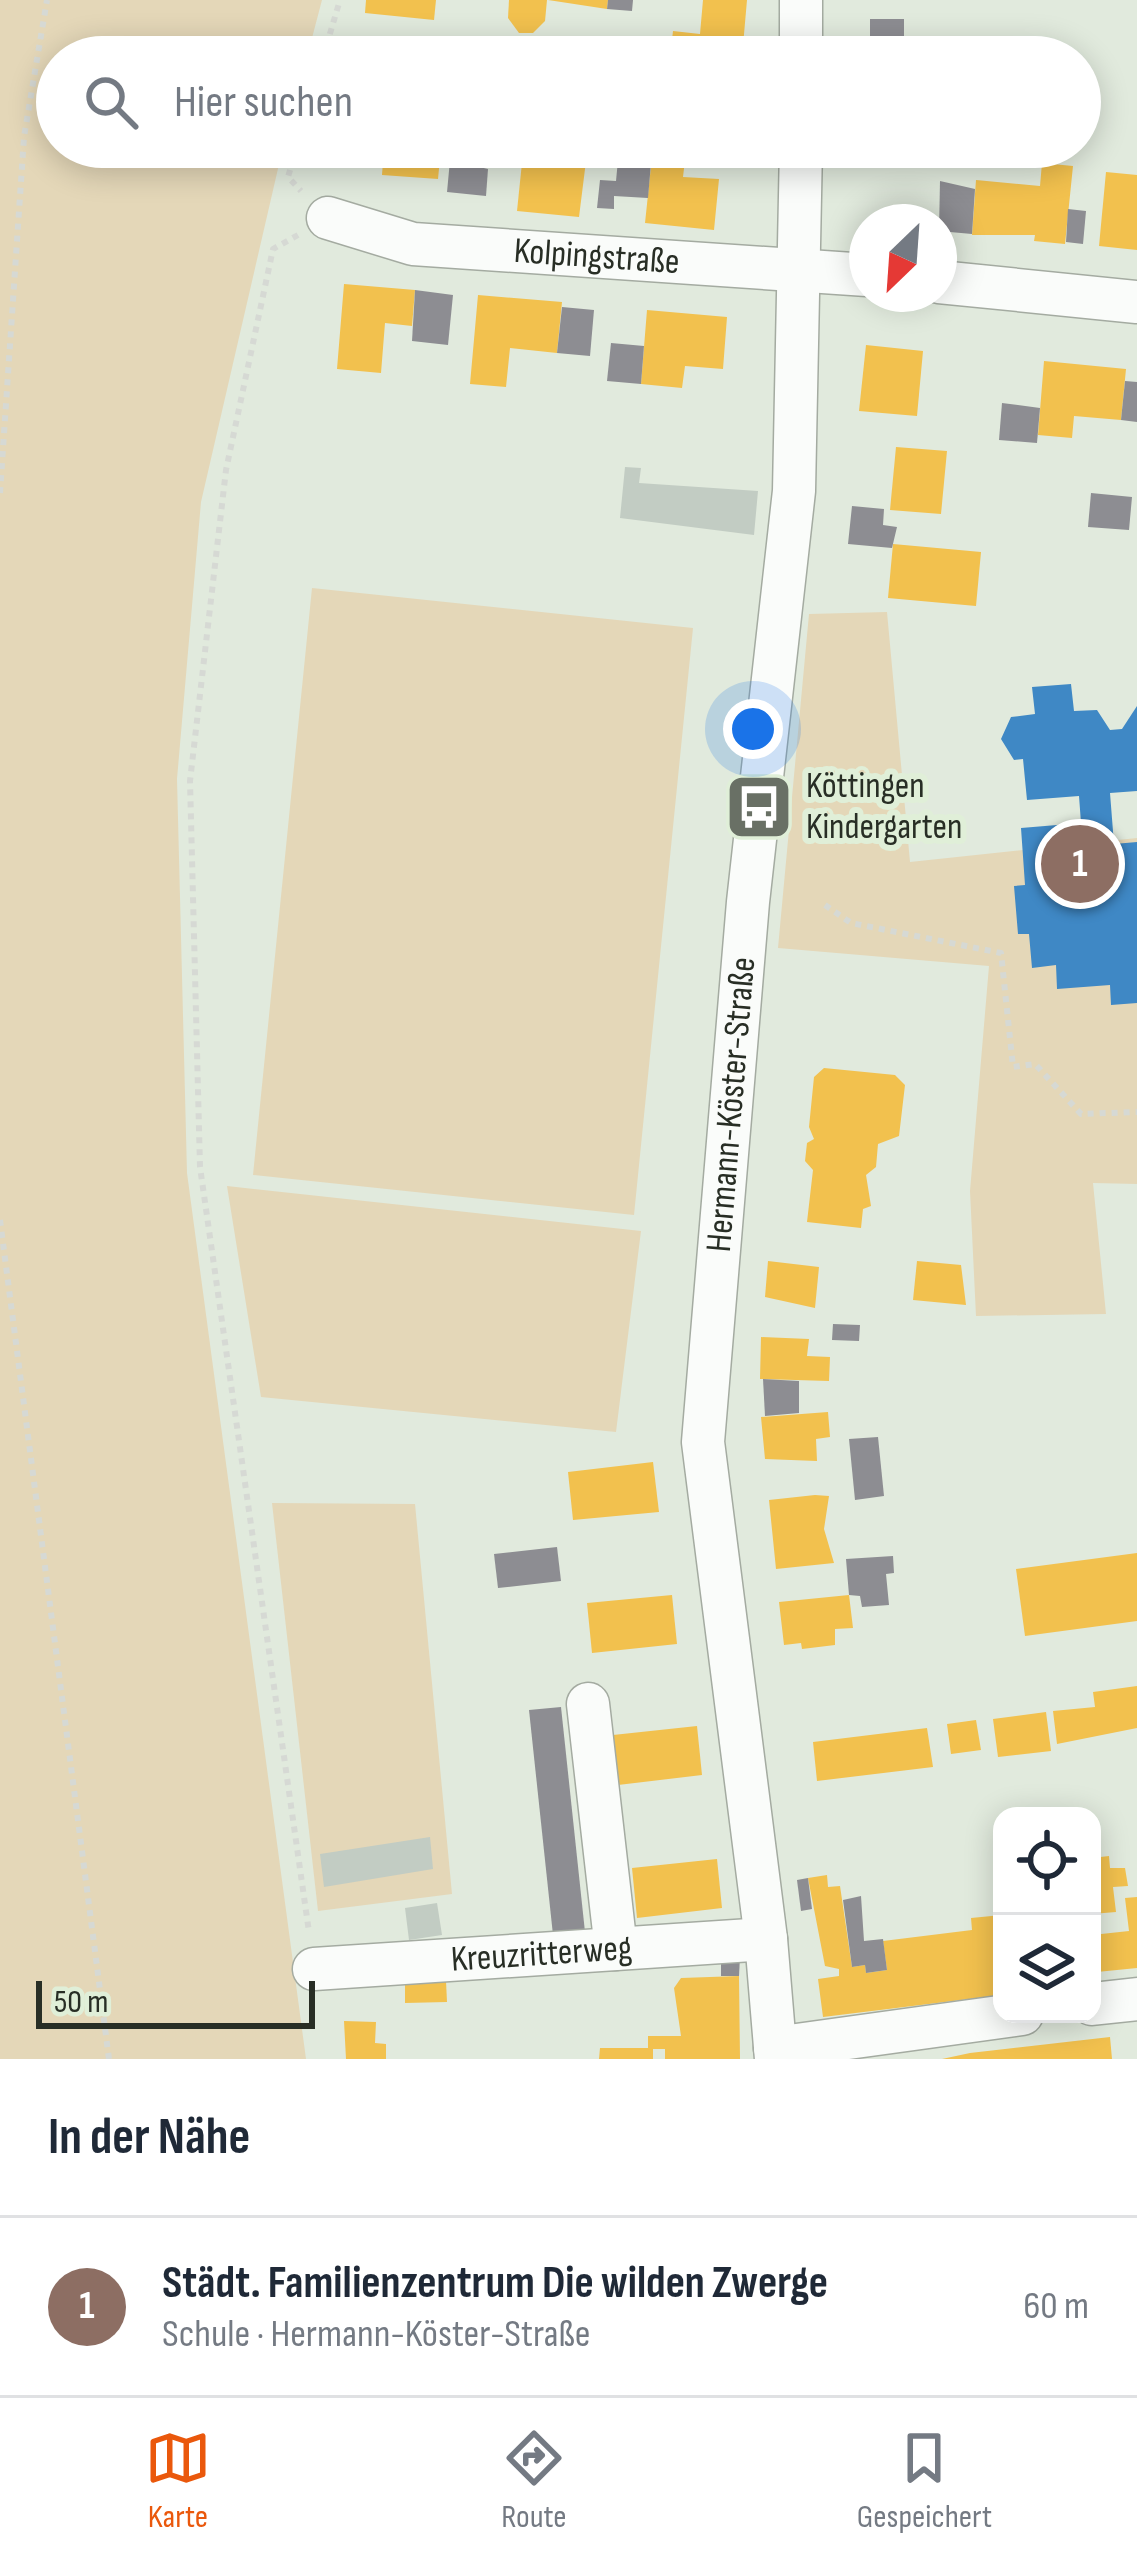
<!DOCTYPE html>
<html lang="de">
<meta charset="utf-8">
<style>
:root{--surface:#fff;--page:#f2f2f3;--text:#1f2937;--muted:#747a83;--line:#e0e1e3;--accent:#ea580c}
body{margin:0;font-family:"Sofia Sans Condensed",sans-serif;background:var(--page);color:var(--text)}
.controls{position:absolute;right:36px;bottom:36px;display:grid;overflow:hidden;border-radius:24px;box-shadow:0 6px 30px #0003}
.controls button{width:108px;height:108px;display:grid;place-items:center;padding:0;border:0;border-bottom:3px solid var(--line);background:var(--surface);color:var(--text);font:60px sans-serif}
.compass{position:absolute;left:849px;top:204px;width:108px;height:108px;border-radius:50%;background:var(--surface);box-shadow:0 6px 30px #0003;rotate:205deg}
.scale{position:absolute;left:36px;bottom:30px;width:279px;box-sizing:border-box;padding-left:12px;border:6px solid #282e25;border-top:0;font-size:33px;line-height:42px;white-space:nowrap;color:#282e25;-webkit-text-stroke:9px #e0efd8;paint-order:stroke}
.you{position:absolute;left:753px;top:729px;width:42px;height:42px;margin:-30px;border:9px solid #fff;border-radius:50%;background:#1a73e8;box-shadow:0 0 0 18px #1a73e833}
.badge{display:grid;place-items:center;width:78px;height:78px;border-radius:50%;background:var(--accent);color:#fff;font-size:39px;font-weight:700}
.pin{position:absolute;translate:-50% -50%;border:6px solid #fff;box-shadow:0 3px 12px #0006}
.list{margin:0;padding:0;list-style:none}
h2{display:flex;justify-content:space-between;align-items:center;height:156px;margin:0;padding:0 48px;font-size:51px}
h2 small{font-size:39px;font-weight:400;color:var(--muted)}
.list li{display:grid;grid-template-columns:78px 1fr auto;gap:36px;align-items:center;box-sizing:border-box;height:180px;padding:0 48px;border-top:3px solid var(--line)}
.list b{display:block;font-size:45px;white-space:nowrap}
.list p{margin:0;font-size:39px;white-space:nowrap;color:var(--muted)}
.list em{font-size:39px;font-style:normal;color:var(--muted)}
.icon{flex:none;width:66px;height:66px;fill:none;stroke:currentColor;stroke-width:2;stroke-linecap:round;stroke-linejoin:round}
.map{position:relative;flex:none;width:1137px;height:2059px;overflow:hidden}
.search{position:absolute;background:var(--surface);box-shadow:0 6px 30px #0003;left:36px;right:36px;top:36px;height:132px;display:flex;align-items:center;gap:30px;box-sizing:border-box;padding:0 42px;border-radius:66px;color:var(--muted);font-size:45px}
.sheet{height:336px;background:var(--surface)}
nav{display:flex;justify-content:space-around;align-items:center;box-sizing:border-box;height:168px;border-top:3px solid var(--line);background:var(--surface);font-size:33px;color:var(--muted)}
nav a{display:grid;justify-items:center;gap:6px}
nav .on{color:var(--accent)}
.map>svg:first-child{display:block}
.green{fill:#e4d7b8}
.homes{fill:#f2c14e}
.schools{fill:#3f88c5}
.industry{fill:#8d8d92}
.building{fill:#c2ccc3}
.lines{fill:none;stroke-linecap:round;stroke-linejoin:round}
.minor-casing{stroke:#a4aba1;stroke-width:45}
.path{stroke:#d6d9d4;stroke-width:6;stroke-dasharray:6 6;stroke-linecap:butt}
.minor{stroke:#fafcfa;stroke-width:42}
.labels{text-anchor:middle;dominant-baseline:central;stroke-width:12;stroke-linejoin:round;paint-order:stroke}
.street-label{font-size:36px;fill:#282e25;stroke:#e0efd8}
.poi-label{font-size:36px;fill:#282e25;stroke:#e0efd8;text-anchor:start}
</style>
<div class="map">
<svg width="1137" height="2059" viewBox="0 0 1137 2059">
<rect width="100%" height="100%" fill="#e1eadd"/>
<!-- green -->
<g class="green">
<polygon points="0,0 322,0 307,57 57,57 57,147 283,147 201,502 177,779 187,1173 306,2059 0,2059"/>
<polygon points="312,588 693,628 634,1215 253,1175"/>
<polygon points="887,612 910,862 1137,838 1137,1184 1093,1183 1106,1314 976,1316 970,1191 989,966 778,948 809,614"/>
<polygon points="227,1186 641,1231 616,1432 261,1397"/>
<polygon points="272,1503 415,1504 452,1894 318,1911"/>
</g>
<!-- homes -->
<g class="homes">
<polygon points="366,0 436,0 434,20 365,13"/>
<polygon points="509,0 547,0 545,21 533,33 519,33 508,18"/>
<polygon points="548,0 608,0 607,9"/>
<polygon points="703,0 747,0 742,57 670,57 673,31 700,34"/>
<polygon points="384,147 441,147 438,179 382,175"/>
<polygon points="855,147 921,147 921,154 855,153"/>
<polygon points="523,153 586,161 579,217 517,211"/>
<polygon points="652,157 685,160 683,177 719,179 714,230 645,223"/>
<polygon points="1042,163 1073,166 1065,244 1034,241 1035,235 972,235 976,180 1040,186"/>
<polygon points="1106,172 1137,175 1137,250 1099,246"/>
<polygon points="344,284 415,290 412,326 385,323 381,373 337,369"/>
<polygon points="478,295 562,302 557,353 510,348 506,387 470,384"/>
<polygon points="647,310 727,317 723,369 685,366 682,388 641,384"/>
<polygon points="866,345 923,351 917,416 859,411"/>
<polygon points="1044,361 1126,369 1121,420 1074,416 1072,438 1038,435"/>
<polygon points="896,447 947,451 941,514 890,510"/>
<polygon points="893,544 981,552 976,606 888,598"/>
<polygon points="824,1068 895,1075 905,1085 899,1136 878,1144 876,1167 866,1175 871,1206 863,1209 861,1228 807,1222 813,1170 805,1161 807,1143 814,1139 809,1127 814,1077"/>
<polygon points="768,1261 819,1267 815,1308 765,1297"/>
<polygon points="917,1261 961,1265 966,1305 913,1300"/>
<polygon points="761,1337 809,1339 807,1356 830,1357 829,1381 760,1379"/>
<polygon points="828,1412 830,1437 816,1439 817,1461 765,1459 761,1417"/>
<polygon points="653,1462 659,1512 573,1520 568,1472"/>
<polygon points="815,1495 829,1496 824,1529 834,1563 776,1569 769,1500"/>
<polygon points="1137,1553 1137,1621 1025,1636 1016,1569"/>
<polygon points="672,1595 677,1644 592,1653 587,1603"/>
<polygon points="849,1595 853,1628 835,1629 835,1645 802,1649 801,1643 784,1645 779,1602"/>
<polygon points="1137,1686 1137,1728 1057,1744 1053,1711 1095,1707 1093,1692"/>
<polygon points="1046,1712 1051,1751 998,1757 993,1719"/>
<polygon points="976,1720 981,1750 951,1754 947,1724"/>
<polygon points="697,1726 702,1775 618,1785 613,1735"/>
<polygon points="927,1728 933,1767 817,1781 813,1742"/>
<polygon points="1109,1856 1110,1868 1125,1868 1128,1886 1113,1887 1116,1912 1092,1914 1092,1858"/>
<polygon points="717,1859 722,1908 637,1918 632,1868"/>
<polygon points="827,1875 828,1887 840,1886 852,1967 865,1965 866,1973 887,1970 883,1941 972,1930 971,1918 1002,1915 1002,1995 823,2017 818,1979 839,1976 839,1969 825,1966 808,1878"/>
<polygon points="1137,1897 1137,1968 1097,1972 1092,1935 1129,1931 1125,1898"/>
<polygon points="739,1976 740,2059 665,2059 665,2049 653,2049 653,2059 599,2059 600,2048 648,2048 648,2036 681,2036 674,1988 681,1978"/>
<polygon points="446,1981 447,2002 405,2003 405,1982"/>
<polygon points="344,2021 376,2022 375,2043 386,2044 386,2059 346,2059"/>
<polygon points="1110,2037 1112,2059 942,2059 970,2053"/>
</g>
<!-- schools -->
<polygon class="schools" points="1071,684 1074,711 1097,710 1110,730 1122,729 1137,706 1137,791 1110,793 1114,844 1137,842 1137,1003 1111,1005 1110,985 1057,989 1056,965 1032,968 1029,934 1018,934 1014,886 1025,885 1021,828 1081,823 1079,796 1027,800 1023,759 1014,760 1001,739 1011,717 1035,714 1032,687"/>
<!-- industry -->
<g class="industry">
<polygon points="608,0 633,0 632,11 607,9"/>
<rect x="870" y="19" width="34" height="38"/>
<polygon points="450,160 488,169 486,196 447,192"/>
<polygon points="618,160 651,163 648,198 614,196 614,209 597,208 600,180 616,181"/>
<polygon points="940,181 975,189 972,234 939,231"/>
<polygon points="1068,209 1086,211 1083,244 1066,242"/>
<polygon points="415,290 453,295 448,345 412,341"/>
<polygon points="562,307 594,310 590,356 557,353"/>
<polygon points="611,343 644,346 641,384 607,381"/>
<polygon points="1125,381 1137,382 1137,422 1121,420"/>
<polygon points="1002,403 1040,408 1037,443 999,440"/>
<polygon points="1091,493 1132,497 1129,530 1088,527"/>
<polygon points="852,506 884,509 883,525 897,527 892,548 848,544"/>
<polygon points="833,1324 860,1325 859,1341 832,1340"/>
<polygon points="763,1379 799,1381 799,1413 765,1416"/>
<polygon points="878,1437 884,1496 855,1500 849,1439"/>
<polygon points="557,1547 561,1581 498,1588 494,1554"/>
<polygon points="893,1556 894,1573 886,1574 889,1605 862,1607 860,1596 849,1595 846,1559"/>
<polygon points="561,1707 585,1932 553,1935 529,1710"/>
<polygon points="808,1878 812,1909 801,1911 797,1880"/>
<polygon points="861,1896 864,1941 883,1939 887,1970 866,1973 865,1965 852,1967 843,1900"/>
<polygon points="740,1957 739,1976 721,1976 721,1958"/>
</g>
<!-- building -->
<g class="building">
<polygon points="625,467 641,468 639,483 758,491 754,535 620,518"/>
<polygon points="430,1837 433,1869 324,1887 320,1854"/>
<polygon points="437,1903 442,1935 409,1940 405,1908"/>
</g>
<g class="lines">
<defs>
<g id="minor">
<polyline points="801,0 801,57"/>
<path id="s1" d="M328,218L413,244L867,275"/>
<polyline points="939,282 1137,302"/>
<polyline points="588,1704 616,1949"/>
<path id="s2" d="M314,1969L766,1939"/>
<polyline points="1092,2004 1137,1999"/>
<polyline points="775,2048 1022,2014"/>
<path id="s3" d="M776,2059L766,1939L703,1442L748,902L794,491L801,147"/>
</g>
</defs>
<!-- minor casing -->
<use href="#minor" class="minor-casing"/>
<!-- path -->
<g class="path">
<polyline points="323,57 340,0"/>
<polyline points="297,147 288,177 301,191"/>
<polyline points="298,235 273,249 226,470 190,781 200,1167 309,1932"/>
<polyline points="0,493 24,137 47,0"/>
<polyline points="825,905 851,923 1001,953 1013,1067 1035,1064 1081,1114 1137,1112"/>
<polyline points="0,1220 109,2059"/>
</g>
<!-- minor -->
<use href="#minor" class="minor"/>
</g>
<!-- icons -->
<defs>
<symbol id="bus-square" viewBox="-11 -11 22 22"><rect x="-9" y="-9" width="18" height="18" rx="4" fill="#697065" stroke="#e0efd8"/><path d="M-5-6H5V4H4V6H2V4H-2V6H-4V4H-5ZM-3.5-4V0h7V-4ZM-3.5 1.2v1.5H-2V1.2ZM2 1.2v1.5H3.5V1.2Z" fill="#fff"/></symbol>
</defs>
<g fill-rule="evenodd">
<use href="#bus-square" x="721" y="769" width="76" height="76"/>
</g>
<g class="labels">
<!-- street labels -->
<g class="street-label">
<text stroke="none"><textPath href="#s1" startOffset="273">Kolpingstraße</textPath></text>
<text stroke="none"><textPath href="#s3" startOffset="960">Hermann-Köster-Straße</textPath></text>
<text stroke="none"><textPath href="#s2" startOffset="228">Kreuzritterweg</textPath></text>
</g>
<!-- poi labels -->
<g class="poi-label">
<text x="806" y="786">Köttingen<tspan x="806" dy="41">Kindergarten</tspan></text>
</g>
</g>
</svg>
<div class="controls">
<button><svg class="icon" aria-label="locate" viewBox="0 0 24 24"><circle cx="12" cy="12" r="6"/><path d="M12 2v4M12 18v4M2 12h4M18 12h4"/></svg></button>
<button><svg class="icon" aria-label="layers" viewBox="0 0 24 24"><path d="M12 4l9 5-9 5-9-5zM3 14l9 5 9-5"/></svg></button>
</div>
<svg class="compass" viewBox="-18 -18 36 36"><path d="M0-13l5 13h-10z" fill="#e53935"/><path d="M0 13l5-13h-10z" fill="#747a83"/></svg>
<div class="scale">50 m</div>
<div class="you"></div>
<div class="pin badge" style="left:1080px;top:864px;background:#8d6e63">1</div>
<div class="search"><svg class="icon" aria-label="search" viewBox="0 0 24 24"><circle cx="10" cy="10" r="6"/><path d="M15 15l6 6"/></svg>Hier suchen</div>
</div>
<section class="sheet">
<h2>In der Nähe<small></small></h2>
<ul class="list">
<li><span class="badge" style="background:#8d6e63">1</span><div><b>Städt. Familienzentrum Die wilden Zwerge</b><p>Schule · Hermann-Köster-Straße</p></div><em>60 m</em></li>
</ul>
</section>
<nav>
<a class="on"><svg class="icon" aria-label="map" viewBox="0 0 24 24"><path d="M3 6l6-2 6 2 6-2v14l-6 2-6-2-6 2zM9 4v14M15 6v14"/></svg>Karte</a>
<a><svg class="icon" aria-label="directions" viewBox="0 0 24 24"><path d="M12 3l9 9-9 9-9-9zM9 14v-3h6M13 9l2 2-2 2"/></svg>Route</a>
<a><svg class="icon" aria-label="saved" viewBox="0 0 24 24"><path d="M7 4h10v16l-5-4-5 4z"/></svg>Gespeichert</a>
</nav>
